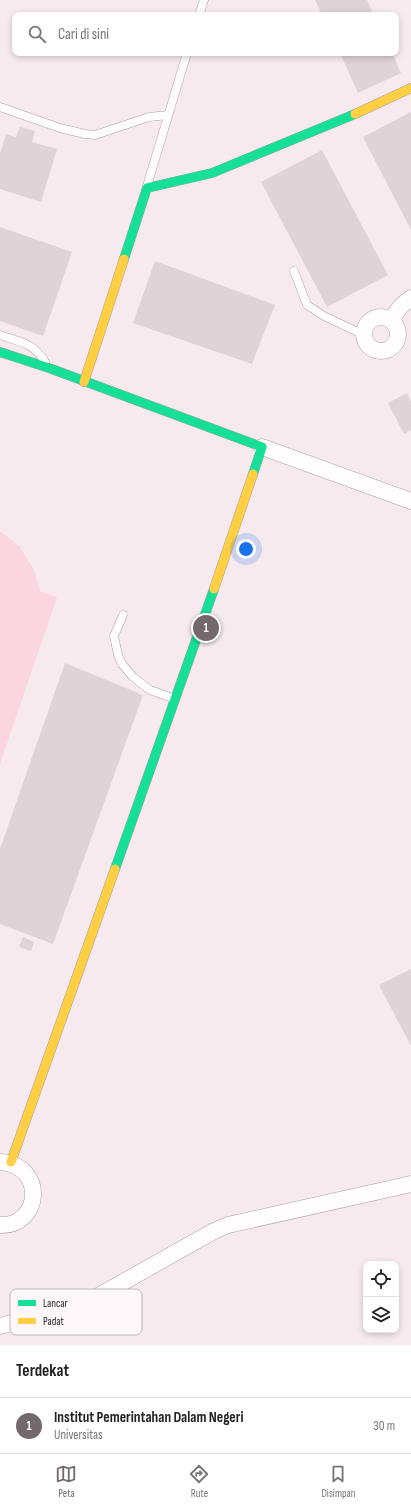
<!DOCTYPE html>
<html lang="id">
<style>
:root{--surface:#fff;--page:#f2f2f2;--text:#222;--muted:#767676;--line:#e0e0e0;--accent:#73686b}
body{margin:0;font-family:"Sofia Sans Condensed",sans-serif;background:var(--page);color:var(--text)}
.controls{position:absolute;right:12px;bottom:12px;display:grid;overflow:hidden;border-radius:8px;box-shadow:0 2px 6px #0003}
.controls button{width:36px;height:36px;display:grid;place-items:center;padding:0;border:0;border-bottom:1px solid var(--line);background:var(--surface);color:var(--text);font:20px sans-serif}
.you{position:absolute;left:246px;top:549px;width:14px;height:14px;margin:-10px;border:3px solid #fff;border-radius:50%;background:#1a73e8;box-shadow:0 0 0 6px #1a73e833}
.badge{display:grid;place-items:center;width:26px;height:26px;border-radius:50%;background:var(--accent);color:#fff;font-size:13px;font-weight:700}
.pin{position:absolute;translate:-50% -50%;border:2px solid #fff;box-shadow:0 1px 4px #0006}
.list{margin:0;padding:0;list-style:none}
h2{display:flex;justify-content:space-between;align-items:center;height:52px;margin:0;padding:0 16px;font-size:17px}
h2 small{font-size:13px;font-weight:400;color:var(--muted)}
.list li{display:grid;grid-template-columns:26px 1fr auto;gap:12px;align-items:center;box-sizing:border-box;height:56px;padding:0 16px;border-top:1px solid var(--line)}
.list b{display:block;font-size:15px;white-space:nowrap}
.list p{margin:0;font-size:13px;white-space:nowrap;color:var(--muted)}
.list em{font-size:13px;font-style:normal;color:var(--muted)}
.icon{flex:none;width:22px;height:22px;fill:none;stroke:currentColor;stroke-width:2;stroke-linecap:round;stroke-linejoin:round}
.map{position:relative;flex:none;width:411px;height:1345px;overflow:hidden}
.search{position:absolute;background:var(--surface);box-shadow:0 2px 6px #0003;left:12px;right:12px;top:12px;height:44px;display:flex;align-items:center;gap:10px;box-sizing:border-box;padding:0 14px;border-radius:8px;color:var(--muted);font-size:15px}
.sheet{height:108px;background:var(--surface)}
nav{display:flex;justify-content:space-around;align-items:center;box-sizing:border-box;height:56px;border-top:1px solid var(--line);background:var(--surface);font-size:11px;color:var(--muted)}
nav a{display:grid;justify-items:center;gap:2px}
nav .on{color:var(--accent)}
.map>svg:first-child{display:block}
.green{fill:#fbd6e0}
.building{fill:#ded3d6}
.lines{fill:none;stroke-linecap:round;stroke-linejoin:round}
.lane-casing{stroke:#aba0a3;stroke-width:9}
.street-casing{stroke:#aba0a3;stroke-width:17}
.fast-casing{stroke:#aba0a3;stroke-width:10}
.slow-casing{stroke:#aba0a3;stroke-width:10}
.lane{stroke:#fefcfc;stroke-width:8}
.street{stroke:#fefcfc;stroke-width:16}
.fast{stroke:#16e098;stroke-width:9}
.slow{stroke:#ffcf43;stroke-width:9}
.key{fill:#fdf7f9;stroke:#beb7b9;stroke-width:1}
.key-label{font-size:11px;fill:#2c2224}
</style>
<div class="map">
<svg width="411" height="1345" viewBox="0 0 411 1345">
<rect width="100%" height="100%" fill="#f7eaee"/>
<!-- green -->
<polygon class="green" points="0,531 20,547 34,570 40,591 57,597 0,764"/>
<!-- building -->
<g class="building">
<polygon points="315,0 367,0 374,15 322,15"/>
<polygon points="340,53 392,53 401,73 358,93"/>
<polygon points="411,112 411,230 363,137"/>
<polygon points="20,127 35,131 32,142 57,149 41,202 0,189 0,154 6,134 16,137"/>
<polygon points="322,150 388,275 327,307 261,182"/>
<polygon points="0,227 72,252 43,336 0,321"/>
<polygon points="155,261 275,305 252,364 133,323"/>
<polygon points="407,393 411,402 411,430 404,434 388,403"/>
<polygon points="65,663 143,695 53,944 0,924 0,849"/>
<polygon points="23,937 34,942 31,951 19,947"/>
<polygon points="411,969 411,1046 379,985"/>
</g>
<g class="lines">
<defs>
<g id="lane">
<polyline points="199,15 204,0"/>
<polyline points="0,107 60,128 85,134 95,135 149,117 168,115"/>
<polyline points="147,186 187,53"/>
<polyline points="294,271 307,305 324,316 364,335"/>
<path d="M0,335C20,342 34,343 45,362"/>
<polyline points="123,615 114,636 118,655 122,664 133,677 150,690 175,699"/>
</g>
<g id="street">
<circle cx="381" cy="334" r="17"/>
<polyline points="391,320 401,306 411,298"/>
<polyline points="262,447 411,501"/>
<path d="M0,1162C47,1165 41,1227 0,1225"/>
<polyline points="0,1326 65,1309 93,1299 214,1231 228,1225 411,1184"/>
</g>
<g id="fast">
<polyline points="124,259 147,188 212,173 355,114"/>
<polyline points="0,352 49,368 262,447 253,474"/>
<polyline points="115,869 214,589"/>
</g>
<g id="slow">
<polyline points="355,114 411,88"/>
<polyline points="84,382 124,259"/>
<polyline points="214,589 253,474"/>
<polyline points="11,1162 115,869"/>
</g>
</defs>
<!-- lane casing -->
<use href="#lane" class="lane-casing"/>
<!-- street casing -->
<use href="#street" class="street-casing"/>
<!-- fast casing -->
<use href="#fast" class="fast-casing"/>
<!-- slow casing -->
<use href="#slow" class="slow-casing"/>
<!-- lane -->
<use href="#lane" class="lane"/>
<!-- street -->
<use href="#street" class="street"/>
<!-- fast -->
<use href="#fast" class="fast"/>
<!-- slow -->
<use href="#slow" class="slow"/>
</g>
<!-- legend -->
<rect x="10" y="1289" width="132" height="46" rx="6" class="key"/>
<rect x="18" y="1300" width="18" height="6" fill="#16e098"/>
<rect x="18" y="1318" width="18" height="6" fill="#ffcf43"/>
<g class="key-label">
<text x="43" y="1307">Lancar</text>
<text x="43" y="1325">Padat</text>
</g>
</svg>
<div class="controls">
<button><svg class="icon" aria-label="locate" viewBox="0 0 24 24"><circle cx="12" cy="12" r="6"/><path d="M12 2v4M12 18v4M2 12h4M18 12h4"/></svg></button>
<button><svg class="icon" aria-label="layers" viewBox="0 0 24 24"><path d="M12 4l9 5-9 5-9-5zM3 14l9 5 9-5"/></svg></button>
</div>
<div class="you"></div>
<div class="pin badge" style="left:206px;top:628px">1</div>
<div class="search"><svg class="icon" aria-label="search" viewBox="0 0 24 24"><circle cx="10" cy="10" r="6"/><path d="M15 15l6 6"/></svg>Cari di sini</div>
</div>
<section class="sheet">
<h2>Terdekat<small></small></h2>
<ul class="list">
<li><span class="badge">1</span><div><b>Institut Pemerintahan Dalam Negeri</b><p>Universitas</p></div><em>30 m</em></li>
</ul>
</section>
<nav>
<a class="on"><svg class="icon" aria-label="map" viewBox="0 0 24 24"><path d="M3 6l6-2 6 2 6-2v14l-6 2-6-2-6 2zM9 4v14M15 6v14"/></svg>Peta</a>
<a><svg class="icon" aria-label="directions" viewBox="0 0 24 24"><path d="M12 3l9 9-9 9-9-9zM9 14v-3h6M13 9l2 2-2 2"/></svg>Rute</a>
<a><svg class="icon" aria-label="saved" viewBox="0 0 24 24"><path d="M7 4h10v16l-5-4-5 4z"/></svg>Disimpan</a>
</nav>
